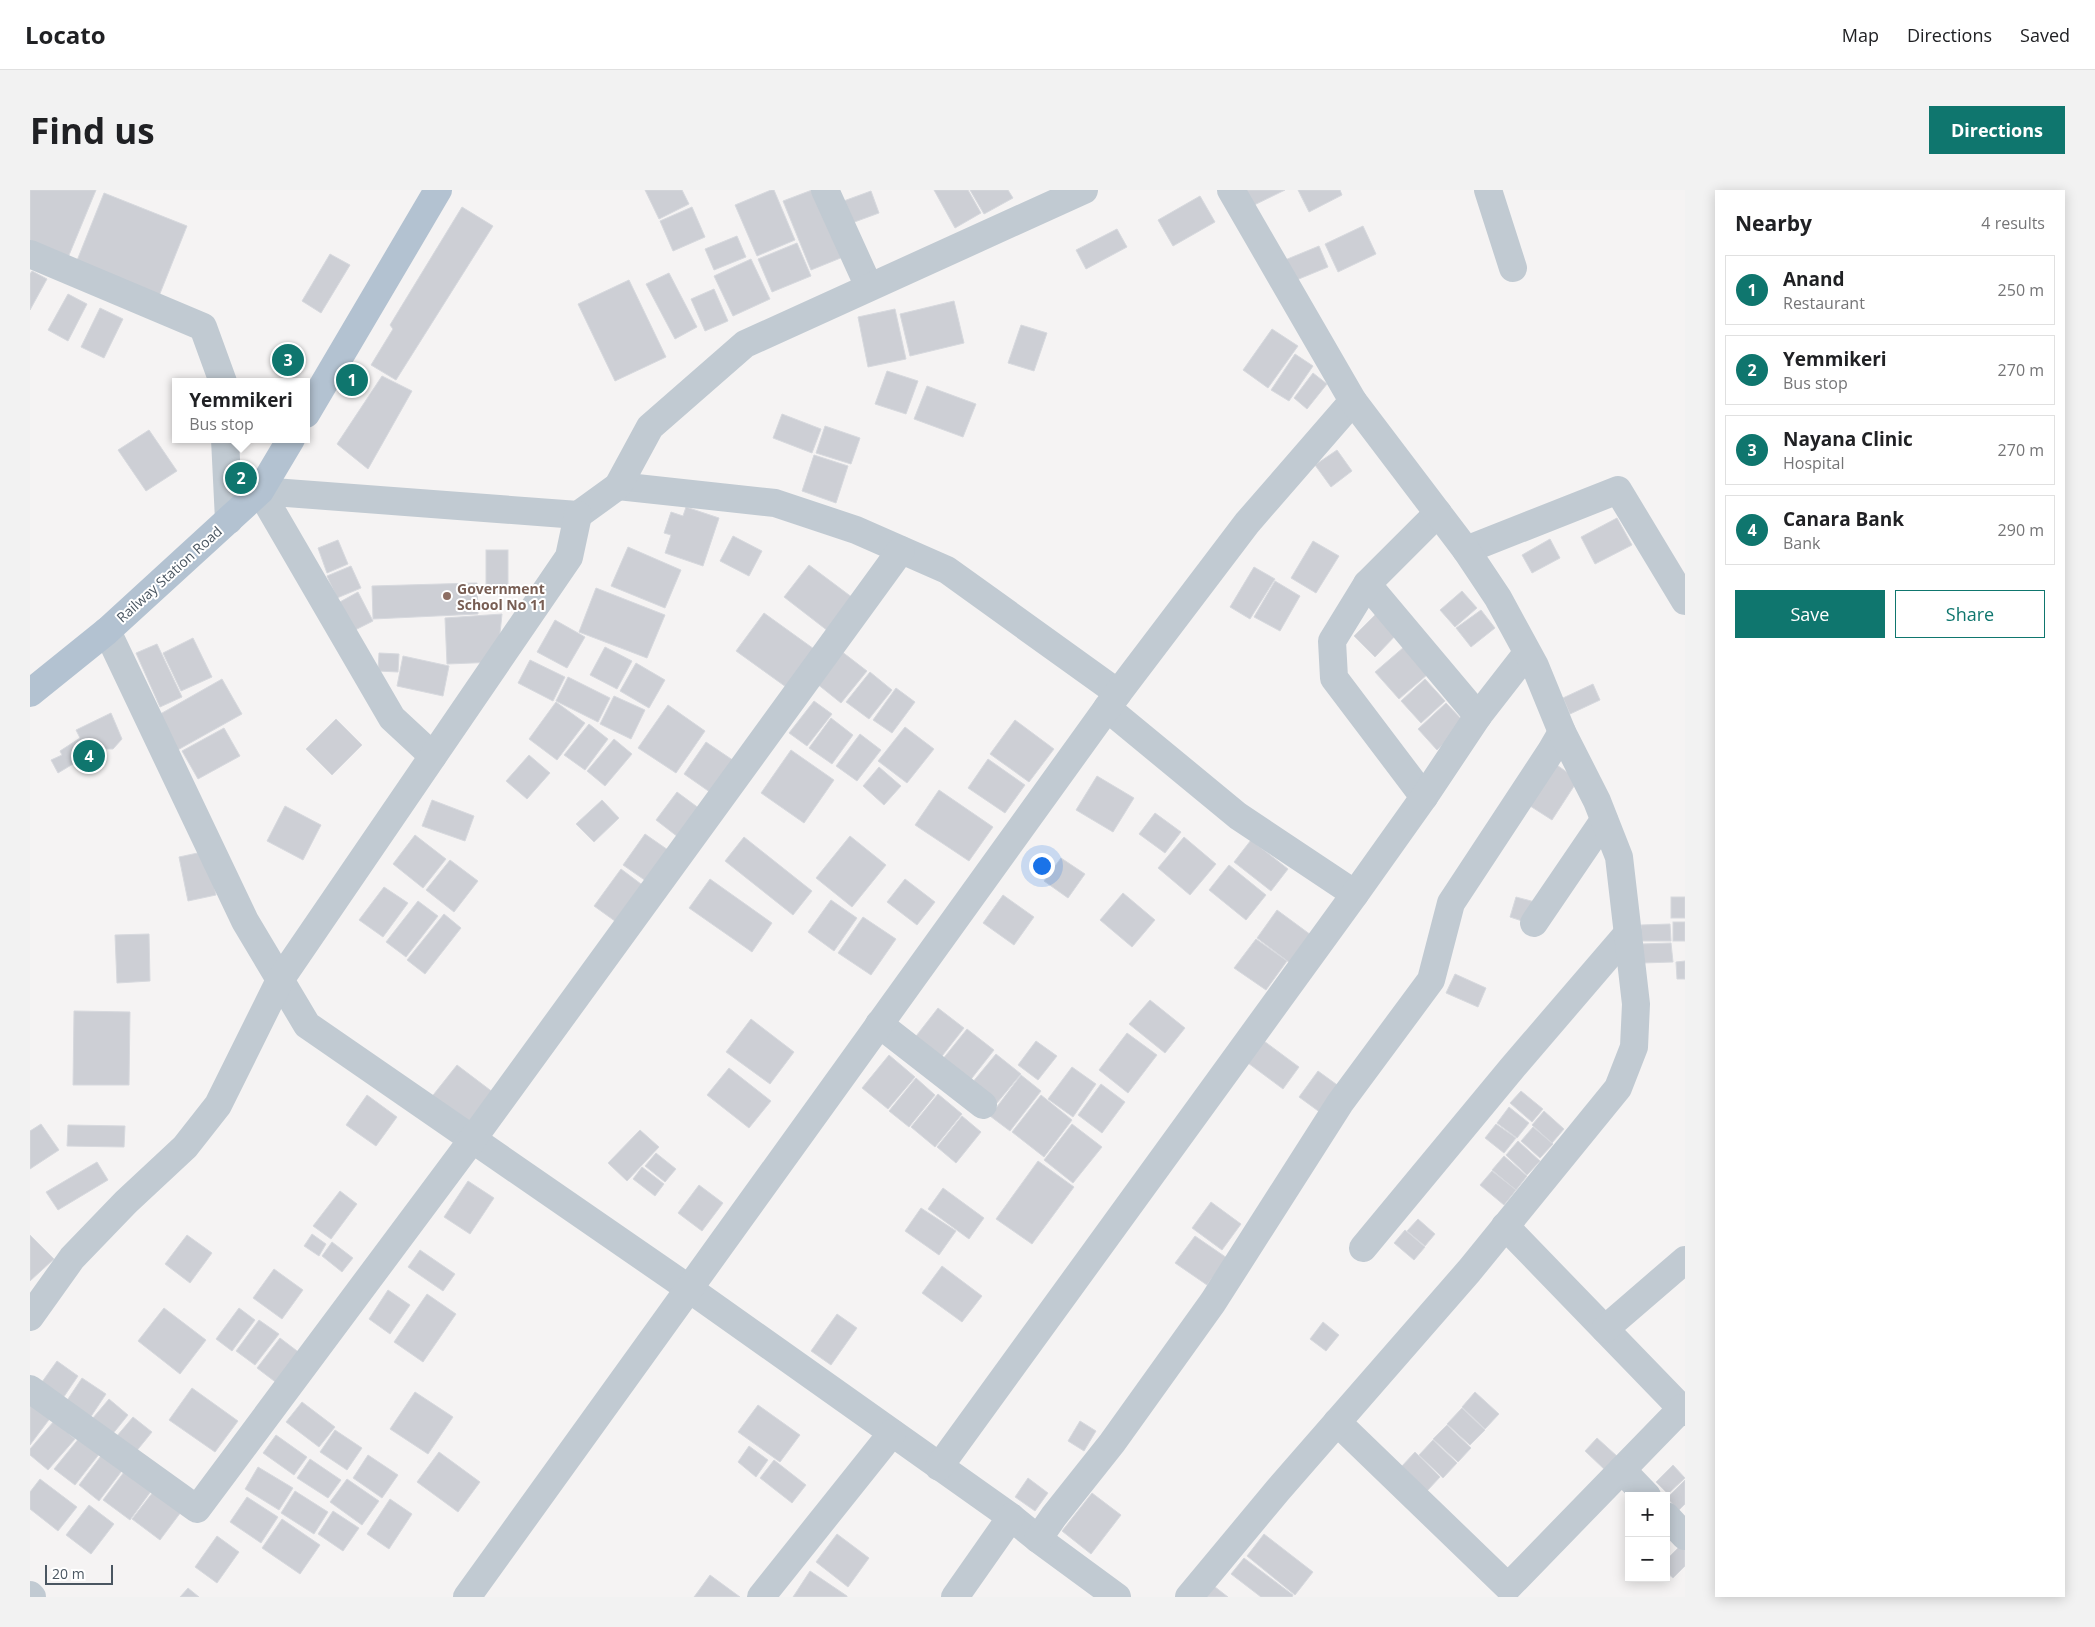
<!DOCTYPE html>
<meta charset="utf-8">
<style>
:root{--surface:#fff;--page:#f2f2f2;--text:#202124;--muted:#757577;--line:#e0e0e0;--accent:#0f766e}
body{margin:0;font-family:"Open Sans",sans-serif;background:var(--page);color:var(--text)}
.controls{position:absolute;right:15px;bottom:15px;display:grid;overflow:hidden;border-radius:0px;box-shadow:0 2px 12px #0003}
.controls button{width:45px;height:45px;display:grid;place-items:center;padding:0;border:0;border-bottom:1px solid var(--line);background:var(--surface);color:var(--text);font:25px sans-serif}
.scale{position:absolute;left:15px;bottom:12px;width:68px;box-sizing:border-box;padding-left:5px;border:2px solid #4a5661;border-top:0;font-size:14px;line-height:18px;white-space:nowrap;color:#4a5661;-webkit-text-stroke:4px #fff;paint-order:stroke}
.you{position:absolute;left:1011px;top:675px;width:18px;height:18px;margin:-12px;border:4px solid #fff;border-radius:50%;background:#1a73e8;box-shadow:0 0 0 8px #1a73e833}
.badge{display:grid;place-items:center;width:32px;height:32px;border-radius:50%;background:var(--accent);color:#fff;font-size:16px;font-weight:700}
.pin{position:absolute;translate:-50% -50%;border:2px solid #fff;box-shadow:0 1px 5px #0006}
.popup{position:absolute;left:142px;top:188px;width:138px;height:65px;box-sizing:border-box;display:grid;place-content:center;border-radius:0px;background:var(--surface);filter:drop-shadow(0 1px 4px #0005);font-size:16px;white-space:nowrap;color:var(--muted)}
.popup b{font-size:19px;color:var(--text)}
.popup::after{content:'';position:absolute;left:50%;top:100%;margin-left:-10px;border:10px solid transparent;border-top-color:var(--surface)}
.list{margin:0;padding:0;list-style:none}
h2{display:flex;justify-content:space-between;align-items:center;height:65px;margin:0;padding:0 20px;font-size:21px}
h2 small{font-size:16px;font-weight:400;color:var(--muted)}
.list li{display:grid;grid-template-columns:32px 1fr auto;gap:15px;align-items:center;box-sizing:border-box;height:70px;margin:0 10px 10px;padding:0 10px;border:1px solid var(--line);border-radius:0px}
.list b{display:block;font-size:19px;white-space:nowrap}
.list p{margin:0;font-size:16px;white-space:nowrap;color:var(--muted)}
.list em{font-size:16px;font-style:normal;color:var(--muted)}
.actions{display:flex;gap:10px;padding:15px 20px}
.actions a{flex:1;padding:11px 0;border:1px solid var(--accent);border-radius:0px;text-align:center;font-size:18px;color:var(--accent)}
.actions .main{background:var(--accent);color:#fff}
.map{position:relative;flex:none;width:1655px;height:1407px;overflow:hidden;border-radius:0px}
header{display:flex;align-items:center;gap:30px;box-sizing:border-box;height:70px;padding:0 25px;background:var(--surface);border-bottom:1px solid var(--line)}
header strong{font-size:24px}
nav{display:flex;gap:28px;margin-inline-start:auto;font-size:18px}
.intro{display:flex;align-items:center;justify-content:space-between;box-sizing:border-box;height:120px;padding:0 30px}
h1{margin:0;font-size:35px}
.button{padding:12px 22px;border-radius:0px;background:var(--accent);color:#fff;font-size:18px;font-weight:700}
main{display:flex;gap:30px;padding:0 30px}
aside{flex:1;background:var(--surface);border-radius:0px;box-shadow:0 2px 12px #0003}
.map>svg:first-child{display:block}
.building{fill:#cdcfd5;stroke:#d7d9de}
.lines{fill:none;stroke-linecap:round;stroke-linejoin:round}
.minor{stroke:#c1cad2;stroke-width:28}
.major{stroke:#b3c2d1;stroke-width:28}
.education-dot{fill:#8d6e63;stroke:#fff;stroke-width:2}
.labels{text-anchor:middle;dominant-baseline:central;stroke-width:4;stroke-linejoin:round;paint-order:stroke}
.street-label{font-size:14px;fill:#4a5661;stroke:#fff}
.education-label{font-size:14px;font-weight:bold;fill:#785e54;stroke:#fff;text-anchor:start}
</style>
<header>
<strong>Locato</strong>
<nav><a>Map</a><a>Directions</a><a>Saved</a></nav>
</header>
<div class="intro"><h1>Find us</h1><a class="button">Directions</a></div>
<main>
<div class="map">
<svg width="1655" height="1407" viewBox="0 0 1655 1407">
<rect width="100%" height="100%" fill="#f5f3f3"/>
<!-- building -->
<g class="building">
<polygon points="0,0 66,0 37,70 0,55"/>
<polygon points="615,0 652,0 659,14 629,29"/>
<polygon points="741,0 744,0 765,50 727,66 705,15"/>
<polygon points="782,0 786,0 813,67 781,80 753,11"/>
<polygon points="904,0 938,0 951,23 925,38"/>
<polygon points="940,0 978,0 983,8 954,24"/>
<polygon points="1204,0 1255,0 1214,20"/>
<polygon points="1268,0 1310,0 1312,5 1279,22"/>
<polygon points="841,1 849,23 819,34 811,12"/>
<polygon points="74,3 157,36 129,106 46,73"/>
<polygon points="1170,6 1185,32 1143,56 1128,30"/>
<polygon points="432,17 463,36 366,190 341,175 363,139 360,135"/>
<polygon points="662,17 675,47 643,61 630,31"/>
<polygon points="1333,36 1346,64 1308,82 1295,54"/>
<polygon points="1087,39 1097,57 1056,79 1046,60"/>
<polygon points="707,46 716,67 684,80 675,59"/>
<polygon points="767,53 781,86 742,102 728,69"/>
<polygon points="1289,56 1298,77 1264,91 1255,70"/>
<polygon points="300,64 320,75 291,123 272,111"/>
<polygon points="721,69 740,109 703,126 684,86"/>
<polygon points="2,81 17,89 0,120 0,84"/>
<polygon points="639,83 667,137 645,149 616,94"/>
<polygon points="599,90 636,167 585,191 548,114"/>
<polygon points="684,99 698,131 675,141 661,109"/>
<polygon points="38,104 57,114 38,151 18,140"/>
<polygon points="924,111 934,153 880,166 870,124"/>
<polygon points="70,118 93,129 74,168 51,157"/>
<polygon points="865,119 876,169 838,177 828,127"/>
<polygon points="991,135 1017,143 1004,181 978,173"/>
<polygon points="1242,139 1268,156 1238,198 1213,180"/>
<polygon points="1265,164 1283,176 1259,211 1241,200"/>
<polygon points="857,181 888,191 876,224 845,214"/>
<polygon points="1283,183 1297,194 1277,219 1264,208"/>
<polygon points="352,186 382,201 338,279 307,254"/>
<polygon points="897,196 946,214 933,247 884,229"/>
<polygon points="752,224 791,239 782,263 743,248"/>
<polygon points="795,236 830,248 821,274 786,263"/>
<polygon points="119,240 147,281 116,301 88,260"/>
<polygon points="1307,260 1322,281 1301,297 1285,275"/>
<polygon points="784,265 818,276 806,313 772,301"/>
<polygon points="656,317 689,328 673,376 635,363 641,345 634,343 641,322 653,326"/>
<polygon points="1587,328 1602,355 1565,374 1551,347"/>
<polygon points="703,346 732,361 719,386 690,371"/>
<polygon points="1520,349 1530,368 1502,383 1492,365"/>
<polygon points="308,350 318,374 297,383 288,358"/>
<polygon points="1283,351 1309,366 1286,403 1261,388"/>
<polygon points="598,357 651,380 635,418 581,396"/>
<rect x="456" y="360" width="22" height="43"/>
<polygon points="779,375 823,408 798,441 754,407"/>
<polygon points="321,376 331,398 307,408 297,386"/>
<polygon points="1224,377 1245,389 1220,429 1200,417"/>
<polygon points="1245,391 1270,406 1250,441 1224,427"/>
<polygon points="445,393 447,393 448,424 343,429 342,396"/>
<polygon points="566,398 635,425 617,468 549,442"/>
<polygon points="1432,401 1447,418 1425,437 1410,420"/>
<polygon points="328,402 343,431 323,441 308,413"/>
<polygon points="1451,420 1465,438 1441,457 1426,438"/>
<polygon points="734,423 784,459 756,497 706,461"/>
<polygon points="472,424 467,472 417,474 415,428"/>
<polygon points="1346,424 1367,444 1345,467 1324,446"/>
<polygon points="525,430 555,447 537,478 507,462"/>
<polygon points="163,448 182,487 151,501 133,463"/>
<polygon points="127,454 152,507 130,517 106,463"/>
<polygon points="575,457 602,471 587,499 560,485"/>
<polygon points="1374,457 1398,484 1369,509 1345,482"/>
<polygon points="811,461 837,481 811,513 786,493"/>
<polygon points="349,463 369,464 368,482 348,481"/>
<polygon points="373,466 419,476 413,506 367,496"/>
<polygon points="500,470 535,487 523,511 488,493"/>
<polygon points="606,473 635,490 619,518 590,501"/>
<polygon points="840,482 862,500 839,529 816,512"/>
<polygon points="538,487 580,508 568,532 526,511"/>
<polygon points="192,489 212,524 144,562 125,527"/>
<polygon points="1395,489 1415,511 1391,533 1371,511"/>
<polygon points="1563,494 1570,510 1540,524 1533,508"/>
<polygon points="866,498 885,512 862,543 843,530"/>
<polygon points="584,506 615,520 601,549 570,534"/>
<polygon points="784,511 802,524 777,556 759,543"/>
<polygon points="526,512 555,533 527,570 499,549"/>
<polygon points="1416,513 1435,533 1407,560 1388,539"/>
<polygon points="638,515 675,541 646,583 608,558"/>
<polygon points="81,523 92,549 83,559 68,559 28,583 21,570 32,565 30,561 50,548 46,540"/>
<polygon points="801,528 823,545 802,574 779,558"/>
<polygon points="306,529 332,555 302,585 276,559"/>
<polygon points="985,530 1024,559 999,592 960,564"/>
<polygon points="559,534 578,549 555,580 534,565"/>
<polygon points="875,537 904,559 877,593 848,571"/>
<polygon points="194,538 210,566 168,589 152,561"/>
<polygon points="830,544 851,560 827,591 806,576"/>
<polygon points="584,549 602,564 575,596 557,581"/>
<polygon points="676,552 710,575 687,607 654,584"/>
<polygon points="761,560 804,590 774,633 731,603"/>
<polygon points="499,565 520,583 497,609 476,591"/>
<polygon points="958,569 995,595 975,623 938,598"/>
<polygon points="1524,573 1548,590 1522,630 1497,614"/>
<polygon points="849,577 871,596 854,615 833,596"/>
<polygon points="1067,586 1104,608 1083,642 1046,620"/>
<polygon points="909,600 963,637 939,671 885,635"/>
<polygon points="647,602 670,619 648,647 626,630"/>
<polygon points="402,610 444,626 435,651 392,636"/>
<polygon points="572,610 589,628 564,652 546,634"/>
<polygon points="255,616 291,635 273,670 237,651"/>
<polygon points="1125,623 1151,642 1135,663 1109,644"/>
<polygon points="615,644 638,660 616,691 593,675"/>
<polygon points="385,645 416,669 393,698 363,674"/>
<polygon points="820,646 856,675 822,717 786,688"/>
<polygon points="714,647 782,701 763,725 695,671"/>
<polygon points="1154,647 1186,674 1160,705 1128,678"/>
<polygon points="1221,650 1258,679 1241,701 1204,672"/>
<polygon points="177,661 186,705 158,711 149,667"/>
<polygon points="1031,668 1055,684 1038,708 1014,691"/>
<polygon points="420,670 448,691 424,722 396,700"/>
<polygon points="1199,675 1236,705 1216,730 1179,700"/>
<polygon points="591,679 615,697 589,734 564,716"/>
<polygon points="680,689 742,733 722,762 659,718"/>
<polygon points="875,689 905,712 887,735 857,712"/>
<polygon points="354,697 378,713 353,747 329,730"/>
<polygon points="1093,703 1125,730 1102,757 1070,730"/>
<polygon points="973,705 1004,727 984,755 953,733"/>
<polygon points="1486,707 1505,712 1498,733 1480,727"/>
<rect x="1641" y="707" width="14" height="21"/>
<polygon points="801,710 827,728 804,761 778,742"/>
<polygon points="388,711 408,726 376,767 356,752"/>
<polygon points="1247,720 1281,745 1260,773 1227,748"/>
<polygon points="414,724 431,738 395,784 377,770"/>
<polygon points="833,727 866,749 841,785 808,763"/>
<rect x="1643" y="732" width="12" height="19"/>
<polygon points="1640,734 1641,751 1611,751 1611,735"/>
<polygon points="119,744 120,791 87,793 85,745"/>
<polygon points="1226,749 1257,771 1236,800 1204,778"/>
<polygon points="1641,753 1643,772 1612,773 1611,754"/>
<polygon points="1655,771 1655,789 1647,789 1646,772"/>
<polygon points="1425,784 1456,798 1448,817 1416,803"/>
<polygon points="1120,810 1155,838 1135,863 1099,834"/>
<polygon points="908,818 934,838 909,870 883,850"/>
<polygon points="44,821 100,822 99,895 43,895"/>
<polygon points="721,829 764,862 740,894 696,862"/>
<polygon points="937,839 964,860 931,902 904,880"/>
<polygon points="1097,843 1127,865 1098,903 1069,880"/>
<polygon points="1006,851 1027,866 1008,890 988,875"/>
<polygon points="1234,851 1269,877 1253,899 1218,873"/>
<polygon points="966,864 991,884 957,925 932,905"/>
<polygon points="859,865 885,887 858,919 832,898"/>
<polygon points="427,875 464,903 438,937 400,909"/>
<polygon points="1042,877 1066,894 1043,927 1018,909"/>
<polygon points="699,878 741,911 719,938 677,905"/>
<polygon points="1288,881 1310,897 1291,923 1269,907"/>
<polygon points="991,885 1011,901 980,941 960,926"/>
<polygon points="886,888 905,905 879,937 859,921"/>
<polygon points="1071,894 1095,912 1072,943 1048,925"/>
<polygon points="1491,901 1513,919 1502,932 1480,913"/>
<polygon points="908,904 932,924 905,957 881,937"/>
<polygon points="337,905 367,927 346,956 316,935"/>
<polygon points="1011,905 1042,930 1014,967 982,942"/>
<polygon points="1479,917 1499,933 1487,948 1467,933"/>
<polygon points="1514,921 1534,939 1522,953 1502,935"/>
<polygon points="932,926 951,942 926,973 907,957"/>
<polygon points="11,934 29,960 0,979 0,941"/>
<polygon points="1042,934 1072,957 1043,993 1014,970"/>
<polygon points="1466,934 1486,948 1474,963 1455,948"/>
<polygon points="38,935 95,936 94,957 37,956"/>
<polygon points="1503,937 1523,954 1510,968 1491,951"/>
<polygon points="610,940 629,957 597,991 578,973"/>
<polygon points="1488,951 1510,971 1497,985 1476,965"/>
<polygon points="626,963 646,979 635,992 615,976"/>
<polygon points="1474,966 1497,986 1486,1000 1462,980"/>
<polygon points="1008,971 1044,997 1002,1054 966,1029"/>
<polygon points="67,972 78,990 28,1020 16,1002"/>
<polygon points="612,977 634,994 625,1006 603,989"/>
<polygon points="1462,981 1486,1000 1474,1015 1450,995"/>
<polygon points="438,991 464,1008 440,1044 414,1027"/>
<polygon points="669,995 693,1013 672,1041 648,1023"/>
<polygon points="913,998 954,1028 939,1049 898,1019"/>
<polygon points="310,1001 327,1014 301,1049 283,1036"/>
<polygon points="1181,1012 1211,1034 1192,1060 1162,1038"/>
<polygon points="891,1018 926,1041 909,1065 875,1041"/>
<polygon points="1388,1029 1405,1044 1395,1056 1377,1041"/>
<polygon points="1375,1040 1395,1057 1384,1070 1364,1053"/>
<polygon points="282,1044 296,1054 289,1066 274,1056"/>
<polygon points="0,1045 24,1069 0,1091"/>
<polygon points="157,1045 182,1063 160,1093 135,1074"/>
<polygon points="1165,1046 1197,1068 1177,1095 1145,1073"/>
<polygon points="302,1052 323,1068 312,1082 292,1066"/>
<polygon points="390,1060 425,1084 413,1101 378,1077"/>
<polygon points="912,1076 952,1106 932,1132 892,1103"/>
<polygon points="244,1079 273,1100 252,1129 223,1108"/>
<polygon points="358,1100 380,1115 360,1144 339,1129"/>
<polygon points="397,1104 426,1124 393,1172 364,1152"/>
<polygon points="134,1118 176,1150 150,1184 108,1151"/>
<polygon points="209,1118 225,1130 202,1161 186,1149"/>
<polygon points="807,1124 827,1138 801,1175 781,1161"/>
<polygon points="229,1130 249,1144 225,1175 206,1161"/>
<polygon points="1293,1132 1309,1145 1296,1161 1280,1149"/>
<polygon points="250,1148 275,1167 252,1197 227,1178"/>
<polygon points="27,1171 48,1186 29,1214 7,1199"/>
<polygon points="52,1188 76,1204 56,1234 32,1218"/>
<polygon points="162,1198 208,1231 185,1262 139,1230"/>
<polygon points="385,1202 423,1227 398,1264 360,1239"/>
<polygon points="1445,1202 1469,1224 1455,1239 1432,1217"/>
<polygon points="0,1208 24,1223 0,1255"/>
<polygon points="79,1209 98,1225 77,1251 57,1235"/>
<polygon points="272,1212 305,1237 289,1257 256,1232"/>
<polygon points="728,1215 770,1245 750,1272 708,1242"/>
<polygon points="1432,1218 1455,1240 1440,1255 1417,1234"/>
<polygon points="103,1227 122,1242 100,1269 81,1253"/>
<polygon points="24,1231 45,1249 18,1280 0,1265 0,1259"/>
<polygon points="1050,1231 1066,1241 1054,1261 1038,1251"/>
<polygon points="1417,1235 1441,1258 1428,1272 1403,1249"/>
<polygon points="305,1240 332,1258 317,1280 290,1262"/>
<polygon points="246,1245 277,1267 264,1285 233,1263"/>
<polygon points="50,1247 70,1263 45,1295 24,1279"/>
<polygon points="1567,1248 1588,1267 1575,1280 1555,1261"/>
<polygon points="1403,1250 1427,1273 1413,1288 1389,1265"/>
<polygon points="719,1256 738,1270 726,1287 708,1272"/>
<polygon points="74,1262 94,1278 69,1311 49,1295"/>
<polygon points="409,1262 450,1292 428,1322 387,1292"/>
<polygon points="1385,1262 1410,1287 1397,1301 1372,1276"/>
<polygon points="338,1265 368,1285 352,1308 323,1288"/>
<polygon points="280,1269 311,1290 298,1308 267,1288"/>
<polygon points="744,1270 776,1295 762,1313 730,1288"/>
<polygon points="1643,1275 1655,1288 1638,1304 1626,1292"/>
<polygon points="228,1277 263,1298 249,1320 215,1299"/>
<polygon points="97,1278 124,1297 100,1330 73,1310"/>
<polygon points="998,1288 1018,1303 1005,1321 985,1307"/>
<polygon points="10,1289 47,1317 28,1341 0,1319 0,1302"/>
<polygon points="317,1289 349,1311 332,1335 300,1312"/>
<polygon points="1655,1290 1655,1314 1649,1320 1637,1308"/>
<polygon points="127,1297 154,1318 130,1350 102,1329"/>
<polygon points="265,1301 298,1322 284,1344 251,1323"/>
<polygon points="1062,1303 1091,1325 1061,1364 1032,1341"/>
<polygon points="217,1307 248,1327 231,1353 200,1332"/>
<polygon points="360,1309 382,1324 359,1359 337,1344"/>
<polygon points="59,1315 84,1334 61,1364 36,1345"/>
<polygon points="303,1321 329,1338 313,1361 288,1344"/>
<polygon points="252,1329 290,1355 270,1384 232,1358"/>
<polygon points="807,1344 839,1368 818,1397 786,1372"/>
<polygon points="1234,1344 1283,1382 1265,1405 1217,1366"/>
<polygon points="187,1346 209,1362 187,1393 165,1377"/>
<polygon points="1651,1355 1655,1359 1655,1376 1643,1388 1636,1382 1636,1370"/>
<polygon points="1214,1368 1263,1405 1262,1407 1231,1407 1201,1384"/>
<polygon points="780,1381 817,1406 817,1407 763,1407"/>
<polygon points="680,1385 710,1407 664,1407"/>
<polygon points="1180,1393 1198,1407 1168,1407"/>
<polygon points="158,1398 169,1407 150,1407"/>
</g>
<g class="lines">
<!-- minor -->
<g class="minor">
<polyline points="795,0 839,97"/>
<polyline points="1458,0 1483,78"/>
<polyline points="0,64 173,137 193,192"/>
<polyline points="195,249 199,330"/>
<polyline points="588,296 745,313 826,340 917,380 1088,503"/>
<polyline points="230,301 548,325 588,296 620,237 715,154 1054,0"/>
<polyline points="230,301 362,528 403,566"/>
<polyline points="1436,360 1588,300 1655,411"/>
<polyline points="1337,394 1448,526"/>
<polyline points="77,441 215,731 277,835 658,1098 981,1327 1008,1349 1087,1407"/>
<polyline points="1077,518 1208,626 1325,704"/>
<polyline points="1394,607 1304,488 1302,451 1337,394 1408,323"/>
<polyline points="1504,733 1574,630"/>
<polyline points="849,834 953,915"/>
<polyline points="1475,1036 1655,1222"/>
<polyline points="1333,1058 1483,877 1598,743"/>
<polyline points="0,1127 42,1068 96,1012 155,957 188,915 250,790 539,367 548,325"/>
<polyline points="1575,1139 1655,1070"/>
<polyline points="0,1199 167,1319 442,950 871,360"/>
<polyline points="1307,1232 1478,1397 1652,1218"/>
<polyline points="909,1277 1325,704 1394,607 1448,526 1497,463"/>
<polyline points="1592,1280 1617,1306"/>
<polyline points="1636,1326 1655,1346"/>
<polyline points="1008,1349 1024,1326 1082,1253 1183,1112 1310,913 1401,790 1421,713 1521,561 1532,542"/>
<polyline points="0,1405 2,1407"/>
<polyline points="437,1407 1088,503 1217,333 1323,211"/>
<polyline points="731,1407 862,1243"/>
<polyline points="925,1407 981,1327"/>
<polyline points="1159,1407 1248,1300 1439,1081 1588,898 1604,857 1606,814 1589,667 1567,611 1532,542 1505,476 1468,408 1436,360 1323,211 1201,0"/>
</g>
<!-- major -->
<g class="major">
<polyline points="276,224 408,0"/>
<polyline points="0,503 77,441 230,301 261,249"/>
</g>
</g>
<!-- markers -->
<circle class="education-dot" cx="417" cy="406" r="5"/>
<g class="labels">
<!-- street labels -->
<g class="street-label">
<text transform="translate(139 384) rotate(-42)">Railway Station Road</text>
</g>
<!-- education labels -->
<g class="education-label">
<text x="427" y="398">Government<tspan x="427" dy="16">School No 11</tspan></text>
</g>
</g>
</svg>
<div class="controls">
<button>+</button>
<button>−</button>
</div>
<div class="scale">20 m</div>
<div class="you"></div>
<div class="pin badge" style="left:322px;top:190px">1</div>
<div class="pin badge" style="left:211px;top:288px">2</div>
<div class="popup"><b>Yemmikeri</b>Bus stop</div>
<div class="pin badge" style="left:258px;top:170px">3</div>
<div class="pin badge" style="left:59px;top:566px">4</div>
</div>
<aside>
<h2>Nearby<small>4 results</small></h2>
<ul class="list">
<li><span class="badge">1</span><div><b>Anand</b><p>Restaurant</p></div><em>250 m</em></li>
<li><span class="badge">2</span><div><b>Yemmikeri</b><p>Bus stop</p></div><em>270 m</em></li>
<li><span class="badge">3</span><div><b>Nayana Clinic</b><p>Hospital</p></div><em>270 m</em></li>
<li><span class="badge">4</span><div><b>Canara Bank</b><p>Bank</p></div><em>290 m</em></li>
</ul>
<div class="actions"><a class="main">Save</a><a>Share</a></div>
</aside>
</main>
